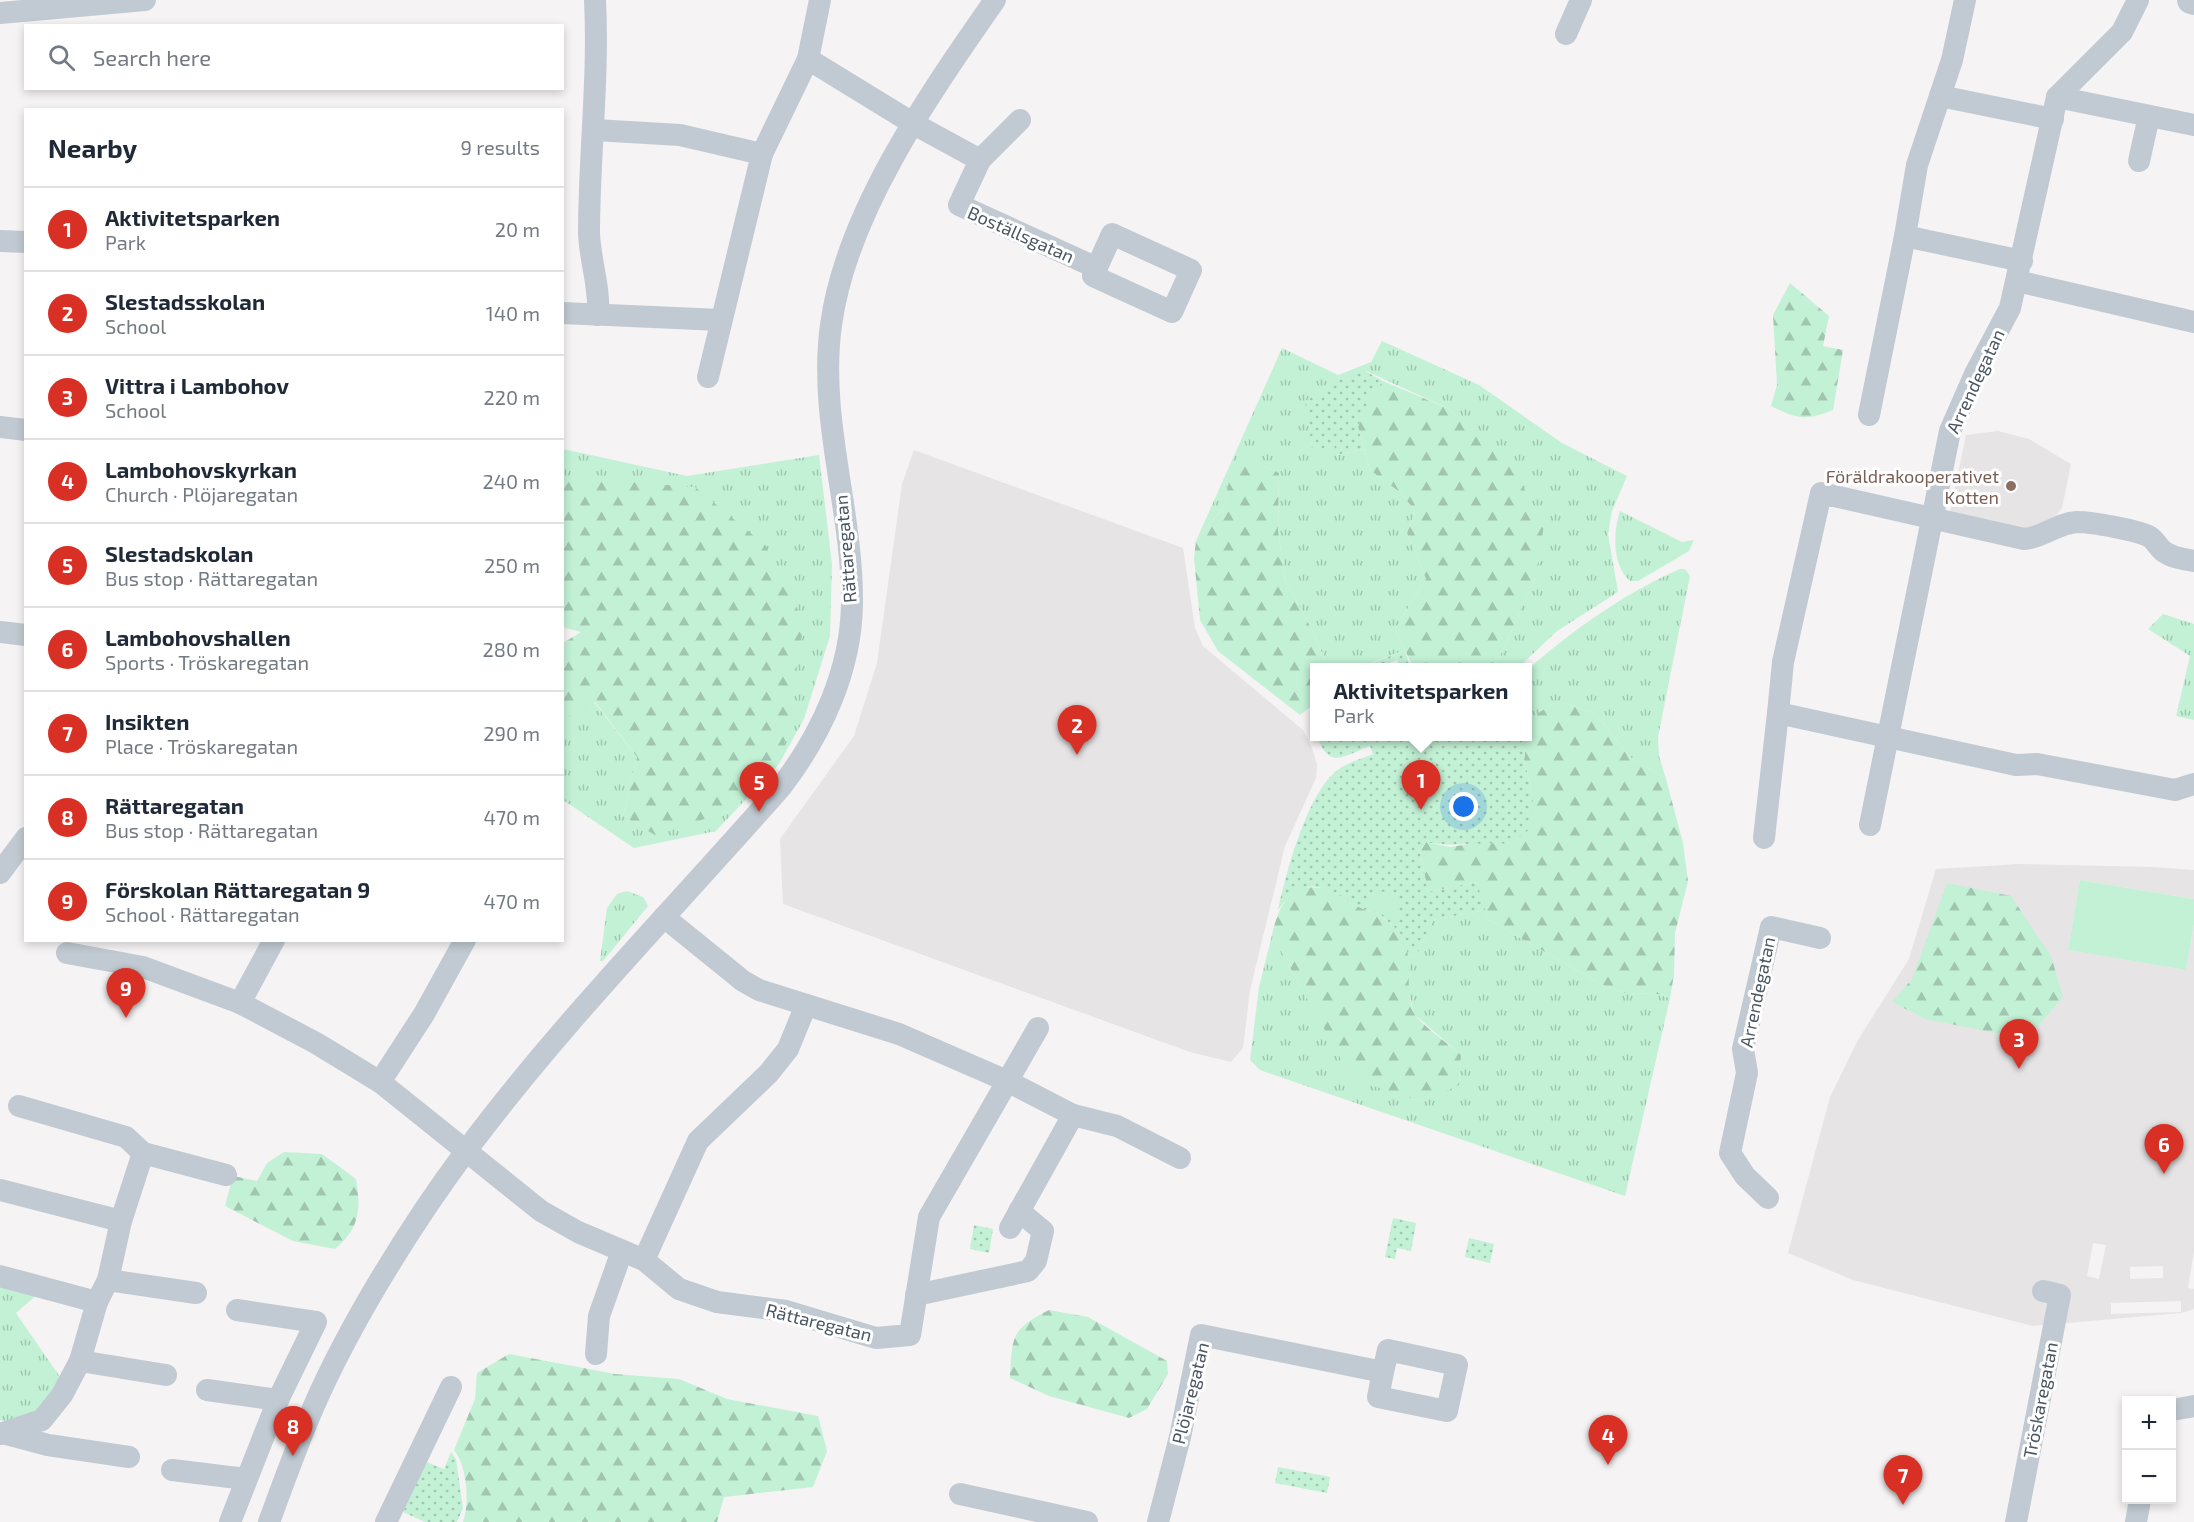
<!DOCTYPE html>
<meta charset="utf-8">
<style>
:root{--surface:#fff;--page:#f6f6f7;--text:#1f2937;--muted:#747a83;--line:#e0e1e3;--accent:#d93025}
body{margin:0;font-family:"Exo 2",sans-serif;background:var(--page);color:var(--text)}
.controls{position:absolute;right:18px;bottom:18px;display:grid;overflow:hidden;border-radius:0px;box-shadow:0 3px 9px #0003}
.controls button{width:54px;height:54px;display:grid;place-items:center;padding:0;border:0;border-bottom:2px solid var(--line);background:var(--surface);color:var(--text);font:30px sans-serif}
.you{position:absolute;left:1464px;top:807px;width:21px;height:21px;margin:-15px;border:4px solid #fff;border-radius:50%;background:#1a73e8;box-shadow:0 0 0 9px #1a73e833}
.badge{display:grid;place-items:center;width:39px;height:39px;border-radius:50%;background:var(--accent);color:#fff;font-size:20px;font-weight:700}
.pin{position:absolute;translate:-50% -50px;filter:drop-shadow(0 2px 3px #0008)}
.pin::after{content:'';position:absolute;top:32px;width:21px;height:18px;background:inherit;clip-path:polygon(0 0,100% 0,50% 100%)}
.popup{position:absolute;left:1310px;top:663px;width:222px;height:78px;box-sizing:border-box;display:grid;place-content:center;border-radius:0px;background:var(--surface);filter:drop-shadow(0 2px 4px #0005);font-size:20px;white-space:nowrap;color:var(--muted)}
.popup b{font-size:22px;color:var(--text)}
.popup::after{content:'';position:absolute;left:50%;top:100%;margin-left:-12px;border:12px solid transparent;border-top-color:var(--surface)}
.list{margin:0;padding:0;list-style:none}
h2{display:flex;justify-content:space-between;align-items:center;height:78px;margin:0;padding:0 24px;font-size:26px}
h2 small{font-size:20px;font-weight:400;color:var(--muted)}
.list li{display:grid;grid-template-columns:39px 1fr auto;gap:18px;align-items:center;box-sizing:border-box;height:84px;padding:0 24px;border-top:2px solid var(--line)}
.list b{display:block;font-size:22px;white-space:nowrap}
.list p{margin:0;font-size:20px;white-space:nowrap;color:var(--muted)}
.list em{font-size:20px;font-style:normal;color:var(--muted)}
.icon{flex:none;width:33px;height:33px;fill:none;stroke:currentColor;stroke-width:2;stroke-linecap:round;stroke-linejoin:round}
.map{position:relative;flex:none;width:2194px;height:1522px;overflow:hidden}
.search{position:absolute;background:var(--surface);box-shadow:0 3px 9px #0003;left:24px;top:24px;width:540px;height:66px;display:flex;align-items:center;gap:15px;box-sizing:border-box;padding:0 21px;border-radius:0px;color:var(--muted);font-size:22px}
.panel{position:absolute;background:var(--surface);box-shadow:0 3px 9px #0003;left:24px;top:108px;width:540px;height:834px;border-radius:0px}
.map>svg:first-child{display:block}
.education{fill:#e6e4e5;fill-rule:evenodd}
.grass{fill:url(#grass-tufts)}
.forest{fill:url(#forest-firs)}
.park{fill:url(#park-dots)}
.garden{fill:#c3f1d5}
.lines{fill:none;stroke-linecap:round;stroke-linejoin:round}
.minor{stroke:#c1cad2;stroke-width:22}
.tertiary{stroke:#c1cad2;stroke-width:28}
.education-dot{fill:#8d6e63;stroke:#fff;stroke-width:2}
.labels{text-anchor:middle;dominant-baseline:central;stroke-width:6;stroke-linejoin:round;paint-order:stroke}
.street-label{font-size:18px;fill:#4a5661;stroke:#fff}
.education-label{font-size:18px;fill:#785e54;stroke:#fff;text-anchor:end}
</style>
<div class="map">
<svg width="2194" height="1522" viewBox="0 0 2194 1522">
<defs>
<pattern id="grass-tufts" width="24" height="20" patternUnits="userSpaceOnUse" patternTransform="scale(1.5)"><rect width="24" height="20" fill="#c3f1d5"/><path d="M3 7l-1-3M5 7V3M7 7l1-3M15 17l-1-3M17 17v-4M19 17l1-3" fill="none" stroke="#a0c6b0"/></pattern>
<pattern id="forest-firs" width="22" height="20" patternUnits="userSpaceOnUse" patternTransform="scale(1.5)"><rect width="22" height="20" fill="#c3f1d5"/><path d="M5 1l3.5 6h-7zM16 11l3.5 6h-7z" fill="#a0c6b0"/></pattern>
<pattern id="park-dots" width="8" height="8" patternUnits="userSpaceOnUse" patternTransform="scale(1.5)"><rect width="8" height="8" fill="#c3f1d5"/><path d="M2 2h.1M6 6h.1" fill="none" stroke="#a0c6b0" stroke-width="1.8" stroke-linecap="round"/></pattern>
</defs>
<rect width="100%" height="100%" fill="#f5f3f3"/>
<!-- education -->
<g class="education">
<polygon points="1998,431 2029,439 2071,464 2062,508 2048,526 2029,534 1949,517 1966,435"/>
<polygon points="914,450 1183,548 1195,628 1203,646 1303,730 1311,745 1317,764 1316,778 1285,846 1250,990 1243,1048 1231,1062 1190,1052 783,904 780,839 854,736 877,663 902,484"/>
<path d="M2020,864L2152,867L2194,870V899L2080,880L2068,950L2186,970L2194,924V1251L2188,1288L2194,1289V1309L2181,1313L2033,1326L1853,1280L1788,1253L1830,1097L1858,1040L1909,959L1936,869ZM1912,979L1925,1019L1893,1002ZM2093,1243L2106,1245L2099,1279L2087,1276ZM2163,1266V1278L2130,1279V1267ZM2181,1301V1312L2111,1314V1303Z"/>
</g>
<!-- grass -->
<g class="grass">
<polygon points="1382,341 1479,385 1562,443 1627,476 1612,511 1608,534 1618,592 1557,631 1519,667 1495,667 1537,575 1481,440 1449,409 1366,371 1306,401 1312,447 1319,450 1334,444 1337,455 1364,449 1370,470 1401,493 1415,511 1407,533 1426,579 1395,629 1405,650 1360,667 1328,667 1312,630 1285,580 1278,531 1279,473 1255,461 1229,481 1223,508 1196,541 1282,348 1338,375 1371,362"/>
<polygon points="563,449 687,476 819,455 832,564 830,636 804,719 779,764 716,831 634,848 563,800 563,718 594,702 637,757 623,816 655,834 729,811 574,478 563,486"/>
<path d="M1620,511L1682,542L1694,540L1689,551L1638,581H1630C1612,565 1613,532 1620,511Z"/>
<path d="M1680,569H1685L1690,576L1658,737L1659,756L1666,779L1630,757L1596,714L1557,701L1528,720V669C1575,629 1623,594 1680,569Z"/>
<polygon points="2163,614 2194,624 2194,720 2176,716 2190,656 2148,629"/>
<polygon points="627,891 643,897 648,906 603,961 600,961 607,908 617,894"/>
<polygon points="1485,910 1487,919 1603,985 1625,993 1657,994 1670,998 1625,1196 1260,1070 1250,1060 1259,987 1272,935 1352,1078 1423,1102 1459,1084 1461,1055 1414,1014 1407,985 1408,956 1417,954 1433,920"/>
<path d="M0,1282L39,1293L16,1313L60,1377C46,1401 33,1428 0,1420Z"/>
</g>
<!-- forest -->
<g class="forest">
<path d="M1790,283L1829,316L1823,346L1843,350L1833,410C1806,421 1797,419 1771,406L1777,385L1773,315Z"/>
<polygon points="1383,381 1449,409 1514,470 1544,524 1537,575 1495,667 1413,667 1395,629 1426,579 1407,533 1415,511 1401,493 1370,470 1358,427 1369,398"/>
<polygon points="1255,461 1279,473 1278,531 1285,580 1312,630 1328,667 1314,668 1314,704 1300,715 1218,651 1200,620 1194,558 1196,541 1223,508 1229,481 1235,472"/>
<polygon points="574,478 695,487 766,546 804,622 784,746 729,811 655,835 623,816 637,757 595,702 563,718 563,643 581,632 562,627 563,486"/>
<polygon points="1557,701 1596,714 1630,757 1666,779 1683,843 1688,881 1675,933 1674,974 1670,998 1657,994 1625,993 1603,985 1487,919 1477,882 1428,892 1420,851 1426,842 1450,847 1483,842 1510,844 1533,796 1524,760 1529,719"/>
<polygon points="1947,883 2011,896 2051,956 2063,997 2027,1039 1925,1019 1892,1002 1912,979"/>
<path d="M1302,887L1327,888L1345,897L1343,900C1374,915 1408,921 1409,961C1409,978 1407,994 1413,1011C1418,1023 1450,1045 1461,1055L1459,1085L1423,1102L1352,1079L1272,935C1277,914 1282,898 1302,887Z"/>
<path d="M284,1152L322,1154L356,1179C361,1209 360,1228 335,1249L293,1241L225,1206L233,1176L257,1181L267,1163Z"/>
<path d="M1049,1310L1088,1317L1167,1361L1168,1374L1147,1409L1129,1418L1049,1396L1010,1378C1012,1337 1011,1329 1049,1310Z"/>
<path d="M509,1354L615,1374L679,1379L727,1399L818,1416L827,1451L813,1487L724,1497L717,1522H463C470,1503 467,1466 454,1450L475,1399L477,1373Z"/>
</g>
<!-- park -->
<g class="park">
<polygon points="1365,371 1383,381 1369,399 1358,427 1364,449 1336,455 1334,444 1319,450 1312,448 1305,401 1329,389 1329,383"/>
<polygon points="1405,650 1410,667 1400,667 1397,660 1379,667 1360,668"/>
<path d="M1489,736L1527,737L1524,760L1533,796L1530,829L1510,844C1480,841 1456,848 1426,842L1420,851L1428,892L1477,882L1485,910L1433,920L1417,954L1408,956C1405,920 1372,914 1343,900L1344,897C1312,881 1299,882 1278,910C1285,875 1306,800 1332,775C1342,764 1359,760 1373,754L1370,746C1343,756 1330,770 1317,737Z"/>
<polygon points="1393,1218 1416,1223 1411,1251 1397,1248 1395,1259 1385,1257"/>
<polygon points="974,1225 993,1229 989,1253 970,1249"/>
<polygon points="1469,1238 1494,1244 1490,1263 1465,1257"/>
<polygon points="451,1452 456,1459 463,1508 457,1522 425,1522 403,1512 424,1461 444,1469"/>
<polygon points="1278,1467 1330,1477 1327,1493 1275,1483"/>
</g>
<!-- garden -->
<g class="garden">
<polygon points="2080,880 2194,899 2194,924 2186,970 2068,950"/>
<polygon points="1386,891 1392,893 1400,904 1395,921 1365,906 1371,895"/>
</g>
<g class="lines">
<!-- minor -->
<g class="minor">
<path d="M595,0C599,78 589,155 589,233C590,261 600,287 598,315"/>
<polyline points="0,13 145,0"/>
<polyline points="1566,34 1581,0"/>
<polyline points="808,59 914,124 980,160 959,205 1097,268"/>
<polyline points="1940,96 1952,60 1965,0"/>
<polyline points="2057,97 2194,125"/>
<polyline points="595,130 680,135 762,154"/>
<polyline points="980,160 1020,120"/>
<polyline points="2139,161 2149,116"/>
<polygon points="1112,234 1191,270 1172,312 1093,276"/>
<polyline points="0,241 26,242"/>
<polyline points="2022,261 1905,236 1917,165 1940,96 2053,119"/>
<polyline points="2017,281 2194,322"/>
<polyline points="562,313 721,320"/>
<polyline points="708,377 762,154 808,59 820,0"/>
<polyline points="1869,415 1905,236"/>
<polyline points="0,427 26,430"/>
<path d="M2194,561C2183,559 2172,558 2163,551C2158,547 2155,540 2150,537C2138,530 2091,522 2077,522C2057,523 2043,538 2024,539L1821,493L1783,662L1778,713L2016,765L2037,764L2175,790L2194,784"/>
<polyline points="0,632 26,635"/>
<polyline points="1870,825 1950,431 1975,374 2010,308 2057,97 2122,32 2138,0"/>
<polyline points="1764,838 1778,713"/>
<polyline points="0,873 26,838"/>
<polyline points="664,917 743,981 759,990 899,1034 1007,1081 1073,1115 1010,1228"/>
<polyline points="67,953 143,967 240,1003 316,1043 380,1082 541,1211 578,1232 644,1260 679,1289 717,1302 786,1311 876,1338 910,1335 929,1217 1038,1028"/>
<polyline points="240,1003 274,940"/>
<polyline points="380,1082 424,1014 465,940"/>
<polyline points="1073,1115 1117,1126 1180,1158"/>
<polyline points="143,1153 226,1175"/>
<polyline points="0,1190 121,1221"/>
<polyline points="1768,1198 1745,1176 1730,1153 1747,1073 1743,1049 1771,927 1820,938"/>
<polyline points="644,1260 698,1141 769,1073 788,1049 806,1005"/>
<polyline points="0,1276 97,1302"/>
<polyline points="108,1280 196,1293"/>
<polyline points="916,1295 1028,1271 1036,1261 1043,1231 1019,1211"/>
<polyline points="596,1354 599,1316 622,1251"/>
<polyline points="80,1361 166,1375"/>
<polyline points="207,1390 278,1400"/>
<polyline points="2172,1410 2194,1406"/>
<polyline points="2,1433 48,1445 129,1457"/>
<polyline points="0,1434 42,1420 62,1395 80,1361 97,1302 108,1280 121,1221 143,1153 126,1137 19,1106"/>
<polyline points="172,1470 246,1479"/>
<polyline points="960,1494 1087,1522"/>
<polyline points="230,1522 278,1400 316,1322 237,1310"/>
<path d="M269,1522C283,1484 297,1445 313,1408C350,1323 411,1225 466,1151C562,1022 676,907 781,787C821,735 851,671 852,604C853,510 818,419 831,325C846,212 931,92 995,0"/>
<polyline points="386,1522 451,1387"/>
<polyline points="1158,1522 1180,1437 1201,1335 1383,1372 1378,1397 1447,1411 1457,1365 1388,1350 1383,1372"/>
<polyline points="2016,1522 2060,1295 2043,1291"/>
<polyline points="2136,1522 2140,1500"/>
</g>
<!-- tertiary -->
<polyline class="tertiary" points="2191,0 2194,1"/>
</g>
<!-- markers -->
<circle class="education-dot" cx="2011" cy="486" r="6"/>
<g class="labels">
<!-- street labels -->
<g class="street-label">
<text transform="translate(1021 234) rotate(24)">Boställsgatan</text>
<text transform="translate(1975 381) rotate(-65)">Arrendegatan</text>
<text transform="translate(845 549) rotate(-95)">Rättaregatan</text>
<text transform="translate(1757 992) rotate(-78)">Arrendegatan</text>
<text transform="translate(819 1322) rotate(14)">Rättaregatan</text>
<text transform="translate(1190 1393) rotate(-76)">Plöjaregatan</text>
<text transform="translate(2040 1400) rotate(-79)">Tröskaregatan</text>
</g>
<!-- education labels -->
<g class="education-label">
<text x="1999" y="476">Föräldrakooperativet<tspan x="1999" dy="21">Kotten</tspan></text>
</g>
</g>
</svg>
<div class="controls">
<button>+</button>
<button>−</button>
</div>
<div class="you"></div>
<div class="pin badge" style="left:1421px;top:810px">1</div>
<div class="popup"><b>Aktivitetsparken</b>Park</div>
<div class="pin badge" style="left:1077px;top:755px">2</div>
<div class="pin badge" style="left:2019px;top:1069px">3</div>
<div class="pin badge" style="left:1608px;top:1465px">4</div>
<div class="pin badge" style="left:759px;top:812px">5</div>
<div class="pin badge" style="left:2164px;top:1174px">6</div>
<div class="pin badge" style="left:1903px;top:1505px">7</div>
<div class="pin badge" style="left:293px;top:1456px">8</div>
<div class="pin badge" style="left:126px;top:1018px">9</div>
<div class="search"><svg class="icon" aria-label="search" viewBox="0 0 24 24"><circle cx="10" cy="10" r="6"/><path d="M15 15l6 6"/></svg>Search here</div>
<section class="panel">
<h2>Nearby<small>9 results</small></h2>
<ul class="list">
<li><span class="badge">1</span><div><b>Aktivitetsparken</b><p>Park</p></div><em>20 m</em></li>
<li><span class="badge">2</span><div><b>Slestadsskolan</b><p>School</p></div><em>140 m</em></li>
<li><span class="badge">3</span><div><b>Vittra i Lambohov</b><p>School</p></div><em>220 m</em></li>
<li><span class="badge">4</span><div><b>Lambohovskyrkan</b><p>Church · Plöjaregatan</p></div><em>240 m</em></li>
<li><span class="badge">5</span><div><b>Slestadskolan</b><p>Bus stop · Rättaregatan</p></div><em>250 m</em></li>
<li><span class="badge">6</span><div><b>Lambohovshallen</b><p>Sports · Tröskaregatan</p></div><em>280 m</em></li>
<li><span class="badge">7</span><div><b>Insikten</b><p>Place · Tröskaregatan</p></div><em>290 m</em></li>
<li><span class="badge">8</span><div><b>Rättaregatan</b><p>Bus stop · Rättaregatan</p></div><em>470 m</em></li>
<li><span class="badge">9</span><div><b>Förskolan Rättaregatan 9</b><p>School · Rättaregatan</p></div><em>470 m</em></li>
</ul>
</section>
</div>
